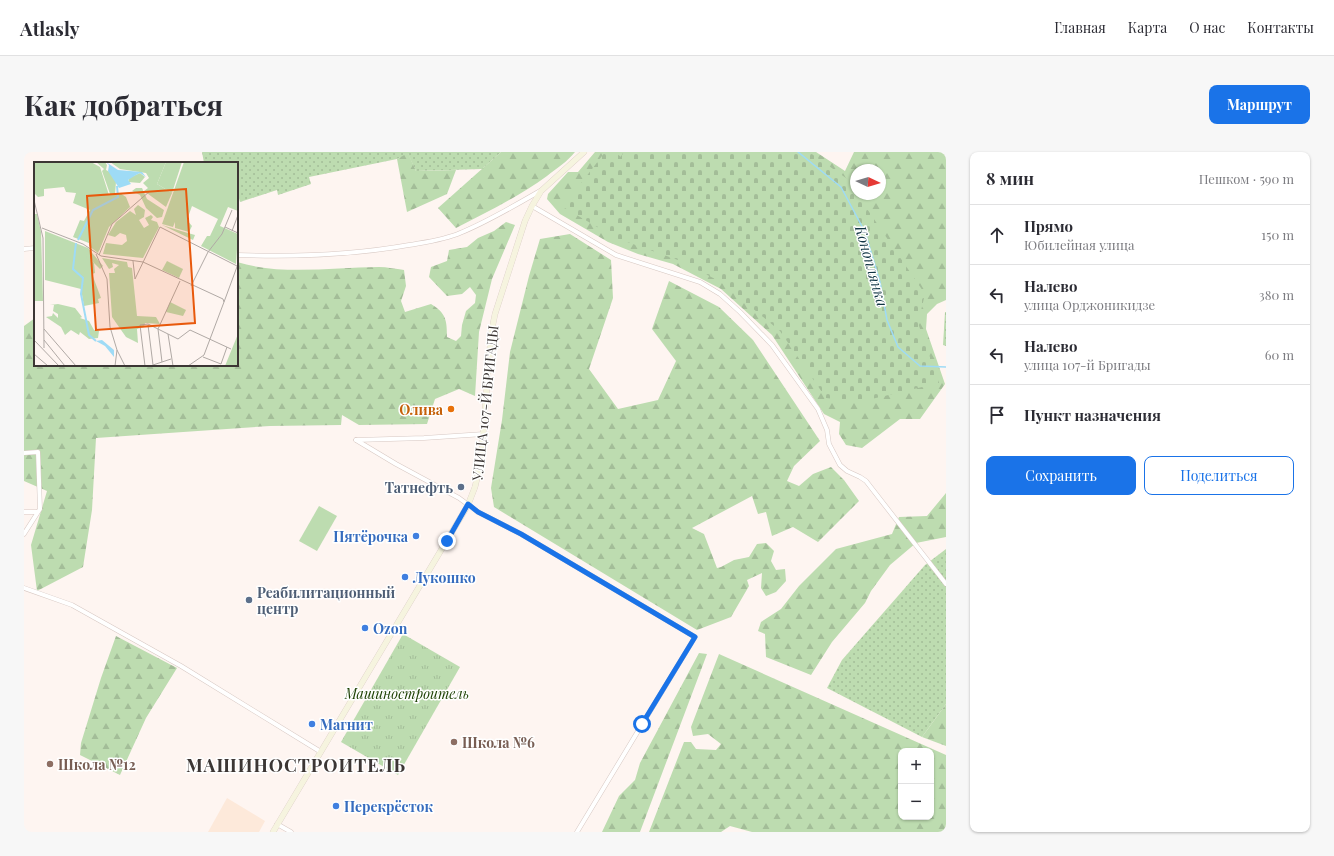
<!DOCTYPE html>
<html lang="ru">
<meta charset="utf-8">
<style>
:root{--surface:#fff;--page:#f7f7f7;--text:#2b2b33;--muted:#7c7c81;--line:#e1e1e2;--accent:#1a73e8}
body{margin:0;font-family:"Playfair Display",serif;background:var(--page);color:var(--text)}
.controls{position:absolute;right:12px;bottom:12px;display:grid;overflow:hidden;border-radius:8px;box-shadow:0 1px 3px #0004}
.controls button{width:36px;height:36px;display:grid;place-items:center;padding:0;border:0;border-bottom:1px solid var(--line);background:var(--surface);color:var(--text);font:20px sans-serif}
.compass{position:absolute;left:826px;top:12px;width:36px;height:36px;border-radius:50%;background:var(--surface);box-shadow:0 1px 3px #0004;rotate:94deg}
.stop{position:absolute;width:12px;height:12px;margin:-9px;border:3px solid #1a73e8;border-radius:50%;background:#fff}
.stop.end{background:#1a73e8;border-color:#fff;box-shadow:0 1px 4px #0008}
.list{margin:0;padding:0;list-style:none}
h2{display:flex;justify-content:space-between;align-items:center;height:52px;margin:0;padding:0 16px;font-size:17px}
h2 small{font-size:13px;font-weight:400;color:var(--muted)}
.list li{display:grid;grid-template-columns:26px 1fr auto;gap:12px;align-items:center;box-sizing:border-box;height:60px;padding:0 16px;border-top:1px solid var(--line)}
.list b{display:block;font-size:15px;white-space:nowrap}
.list p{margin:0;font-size:13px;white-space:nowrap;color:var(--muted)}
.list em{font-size:13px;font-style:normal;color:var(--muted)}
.actions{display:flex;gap:8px;padding:12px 16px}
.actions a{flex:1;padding:9px 0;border:1px solid var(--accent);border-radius:8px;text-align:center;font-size:14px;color:var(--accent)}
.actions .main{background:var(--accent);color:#fff}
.icon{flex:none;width:22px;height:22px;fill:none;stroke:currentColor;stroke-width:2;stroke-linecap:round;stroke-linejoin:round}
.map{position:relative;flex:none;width:922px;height:680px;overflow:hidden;border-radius:8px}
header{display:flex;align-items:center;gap:24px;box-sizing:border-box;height:56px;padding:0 20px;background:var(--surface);border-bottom:1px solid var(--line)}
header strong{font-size:19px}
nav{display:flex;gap:22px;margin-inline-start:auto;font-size:14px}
.intro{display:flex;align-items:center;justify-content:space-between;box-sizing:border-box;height:96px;padding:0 24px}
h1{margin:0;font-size:28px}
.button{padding:10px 18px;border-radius:8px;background:var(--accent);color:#fff;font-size:14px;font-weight:700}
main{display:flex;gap:24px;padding:0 24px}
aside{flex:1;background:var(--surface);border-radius:8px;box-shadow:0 1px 3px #0004}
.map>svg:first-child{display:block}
.commercial{fill:#fde9da}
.grass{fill:url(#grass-dots)}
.forest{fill:url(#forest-firs);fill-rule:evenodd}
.cemetery{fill:url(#cemetery-stones)}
.park{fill:url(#park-tufts)}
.pitch{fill:#bddcb0}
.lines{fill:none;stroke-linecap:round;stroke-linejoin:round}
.stream{stroke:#9edbf6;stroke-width:1.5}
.minor-casing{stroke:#d7c8c3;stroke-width:5}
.secondary-casing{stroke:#d7c8c3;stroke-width:6}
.minor{stroke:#fff;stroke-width:4}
.secondary{stroke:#f6f4df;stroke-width:5.5}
.route{stroke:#1a73e8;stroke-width:5}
.food-dot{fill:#e8710a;stroke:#fff;stroke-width:1.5}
.service-dot{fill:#5c6f8a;stroke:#fff;stroke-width:1.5}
.shop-dot{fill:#3f7fe0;stroke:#fff;stroke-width:1.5}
.education-dot{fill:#8d6e63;stroke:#fff;stroke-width:1.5}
.labels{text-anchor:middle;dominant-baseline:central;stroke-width:3;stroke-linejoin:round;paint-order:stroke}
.street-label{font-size:14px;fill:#3c3634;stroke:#fff}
.food-label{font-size:14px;font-weight:bold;fill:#c56008;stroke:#fff;text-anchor:end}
.service-label{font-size:14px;font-weight:bold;fill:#4e5e75;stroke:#fff;text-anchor:end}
.shop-label{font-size:14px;font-weight:bold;fill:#366cbe;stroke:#fff;text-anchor:start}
.park-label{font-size:14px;font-style:italic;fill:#1a3f01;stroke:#fff}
.education-label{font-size:14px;font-weight:bold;fill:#785e54;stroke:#fff;text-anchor:start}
.water-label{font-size:15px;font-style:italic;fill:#113644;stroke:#fff}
.district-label{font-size:18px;font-weight:bold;letter-spacing:1px;fill:#3c3634;stroke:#fff}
.inset-river{fill:none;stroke:#9edbf6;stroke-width:2}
.inset-road{fill:none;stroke:#b0a9a5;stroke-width:1}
.view{fill:#e8590c;fill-opacity:0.15;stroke:#e8590c;stroke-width:2}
.inset-edge{fill:none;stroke:#3c3634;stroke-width:2}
</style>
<header>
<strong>Atlasly</strong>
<nav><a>Главная</a><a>Карта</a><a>О нас</a><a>Контакты</a></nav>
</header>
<div class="intro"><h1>Как добраться</h1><a class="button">Маршрут</a></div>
<main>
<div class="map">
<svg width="922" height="680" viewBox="0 0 922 680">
<defs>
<pattern id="grass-dots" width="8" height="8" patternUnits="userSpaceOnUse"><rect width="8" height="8" fill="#bddcb0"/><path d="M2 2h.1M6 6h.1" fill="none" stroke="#a3bd98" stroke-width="1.8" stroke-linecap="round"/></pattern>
<pattern id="forest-firs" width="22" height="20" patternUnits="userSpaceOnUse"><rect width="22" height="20" fill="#bddcb0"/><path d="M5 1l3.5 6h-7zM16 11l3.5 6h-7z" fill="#a3bd98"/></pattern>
<pattern id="cemetery-stones" width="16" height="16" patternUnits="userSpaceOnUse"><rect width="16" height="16" fill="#bddcb0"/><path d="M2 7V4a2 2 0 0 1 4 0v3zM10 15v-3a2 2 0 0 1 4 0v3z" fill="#a3bd98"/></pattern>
<pattern id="park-tufts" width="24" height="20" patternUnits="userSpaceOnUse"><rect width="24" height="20" fill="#bddcb0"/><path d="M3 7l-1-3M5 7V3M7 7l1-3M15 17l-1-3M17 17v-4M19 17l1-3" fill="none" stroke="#a3bd98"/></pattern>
</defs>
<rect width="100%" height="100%" fill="#fef5f1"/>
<!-- commercial -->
<polygon class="commercial" points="203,646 241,669 235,680 184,680"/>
<!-- grass -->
<g class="grass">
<polygon points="178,0 477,0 458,17 392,19 384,2 373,7 285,25 287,32 254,43 253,38 216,50 213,39 213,11 180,11"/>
<polygon points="921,160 922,160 922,194 919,193"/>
<polygon points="922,397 922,552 898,585 803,536 818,508 901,413"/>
</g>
<!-- forest -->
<g class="forest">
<path d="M477,0H551C543,10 533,16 523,24C494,45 463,60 432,76L414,56Z"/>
<path d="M571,0H792L821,19L830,0H922V148L913,152L903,162L902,177L921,232L896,267H876L838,296L822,293L815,282L816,270L800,262L748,183L697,137L649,112L614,102L584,90L536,62L523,47L524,42L544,20H554ZM832,18H856V42H832Z"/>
<polygon points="384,1 392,19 432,18 423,42 383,60 373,7"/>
<path d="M482,70L491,73L468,127L455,180L451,244L435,237L411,247L403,272L335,273L318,263L317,273L246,274L72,286L68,358L59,415L13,439L7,393L23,339L0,329V174L11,166V213H213V110C259,124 308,115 355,115C363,115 372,117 380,118L382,134L377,149L381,160L407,152C422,161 423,168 423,185L432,189L437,184L438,173L442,159L451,151L452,143L446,135L438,142L423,144L405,125L407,115L423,109L425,98L443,95L454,86L470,79Z"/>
<polygon points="546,82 587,108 589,146 565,217 594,257 634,248 652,209 628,177 645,129 695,155 729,188 796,289 770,314 763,329 775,334 789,322 807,315 820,328 835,349 794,390 769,375 748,384 742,360 734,362 728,344 668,376 680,382 693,416 697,415 710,408 725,405 733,392 742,391 750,399 747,409 752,418 761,417 762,429 752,440 742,444 737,436 738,421 723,428 725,434 707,465 673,478 470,355 467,336 478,268 486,200 505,124 516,87"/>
<polygon points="922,341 922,385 892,391 866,413 847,439 841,451 808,490 787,523 742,505 741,482 734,479 737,470 757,457 775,434 812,397 868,382 875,365 903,364"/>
<polygon points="92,484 153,516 122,566 96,623 56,603 57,591 77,526"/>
<polygon points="675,501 683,502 616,680 578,680 595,644 611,628 616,611"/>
<path d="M695,502L922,603V680H728L706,674L697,680H625L660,590H667L672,597L692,598L697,592L684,582L669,584L667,575ZM877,599H907V665H877Z"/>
<polygon points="922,552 922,594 898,585"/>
</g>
<!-- cemetery -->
<polygon class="cemetery" points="581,0 591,0 597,5 600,0 785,0 822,26 901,142 894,171 915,231 835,250 802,246 756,179 697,130 654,108 592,86 539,55"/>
<!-- park -->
<polygon class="park" points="379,482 436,515 374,623 317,590"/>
<!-- pitch -->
<polygon class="pitch" points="295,354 313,364 293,399 275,389"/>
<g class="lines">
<!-- stream -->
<polyline class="stream" points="774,0 817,35 841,80 856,130 863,168 874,195 896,214 922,215"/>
<defs>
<g id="minor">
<polyline points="508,54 592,103 676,130 696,142 716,160 748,193 794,257 803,278 805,292 816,313 823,319 836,325 842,329 922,432"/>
<polyline points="0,97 11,96"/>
<path d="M213,103C270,105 329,103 385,93C402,90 420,88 436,81C463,70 490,54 516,39"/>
<polyline points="332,288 372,312 435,346 454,360 497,382 671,485 553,680"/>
<polyline points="332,288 400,286 460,282"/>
<polyline points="0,301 14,300 16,357 0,382"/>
<polyline points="0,360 13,360"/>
<polyline points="0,436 48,453 157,514 297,600"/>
<polyline points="253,672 267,680"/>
</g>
<polyline id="secondary" points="249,680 444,353 451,335 457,309 467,182 471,162 501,69 508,54 517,39 560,0"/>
</defs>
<!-- minor casing -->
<use href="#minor" class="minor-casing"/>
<!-- secondary casing -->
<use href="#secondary" class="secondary-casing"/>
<!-- minor -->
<use href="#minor" class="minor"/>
<!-- secondary -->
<use href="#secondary" class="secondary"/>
</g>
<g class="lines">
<!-- route -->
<polyline class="route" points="423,389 444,352 454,360 497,382 671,485 618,572"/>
</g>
<!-- markers -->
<circle class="food-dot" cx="427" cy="257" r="4"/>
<g class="service-dot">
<circle cx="437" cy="335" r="4"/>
<circle cx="225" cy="448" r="4"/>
</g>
<g class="shop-dot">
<circle cx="392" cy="384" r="4"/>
<circle cx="381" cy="425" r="4"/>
<circle cx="341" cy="476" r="4"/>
<circle cx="288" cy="572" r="4"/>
<circle cx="312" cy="654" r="4"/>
</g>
<g class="education-dot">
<circle cx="430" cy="590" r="4"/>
<circle cx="26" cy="612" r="4"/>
</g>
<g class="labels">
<!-- street labels -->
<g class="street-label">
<text transform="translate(461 251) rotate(-84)">УЛИЦА 107-Й БРИГАДЫ</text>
</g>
<!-- food labels -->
<g class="food-label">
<text x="419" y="257">Олива</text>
</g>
<!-- service labels -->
<g class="service-label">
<text x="429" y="335">Татнефть</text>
<text x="233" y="440" text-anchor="start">Реабилитационный<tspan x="233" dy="16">центр</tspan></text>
</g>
<!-- shop labels -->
<g class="shop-label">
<text x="384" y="384" text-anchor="end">Пятёрочка</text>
<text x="389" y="425">Лукошко</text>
<text x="349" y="476">Ozon</text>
<text x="296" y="572">Магнит</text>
<text x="320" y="654">Перекрёсток</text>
</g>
<!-- park labels -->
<g class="park-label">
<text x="383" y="541">Машиностроитель</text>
</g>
<!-- education labels -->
<g class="education-label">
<text x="438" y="590">Школа №6</text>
<text x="34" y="612">Школа №12</text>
</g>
<!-- water labels -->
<g class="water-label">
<text transform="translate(848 114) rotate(74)">Коноплянка</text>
</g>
<!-- district labels -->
<g class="district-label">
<text x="272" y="613">МАШИНОСТРОИТЕЛЬ</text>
</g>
</g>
<!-- overview -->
<g transform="translate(10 10)">
<rect width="204" height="204" fill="#fef5f1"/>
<path d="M62,0H71L73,3L72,8L78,11L82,20L81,32H76L68,9L70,7ZM76,0H132L123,22L138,31L132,45L110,29L114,26L109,21L115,16L112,11L86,7ZM0,52H3L7,70L9,139H0ZM11,69L54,86L56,97L60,101L61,111L58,112L67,136L64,137L65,141L50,144L47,127L11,118Z" fill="#bddcb0"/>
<path d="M0,0H57L66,5L75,33L86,31L92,35L96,45L75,65L64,91L55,84V81L39,75L46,58L50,59L56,48L39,41L42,31L32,30L30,25L10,27V34L4,35L0,31ZM132,0H148L138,31L123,22ZM150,0H204V49L194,45L186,64L204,72L202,102L167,84L173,74H176L184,57L158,44L153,58L158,64L155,70L141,66V60L139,65L128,62ZM106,11L111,15L106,21L94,20L95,16ZM102,26H108L113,37L130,48L128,55L123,56L112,46L106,33L98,29ZM104,43L111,48L110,55L105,58L110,66L115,63L111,56L117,53L119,55L117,58L123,60L125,65L109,96L69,92L72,81L88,83L93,79L92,73L86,71L81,75L74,73L82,60L96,49L102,53L100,47ZM128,63L147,69L161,73L159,78ZM54,86L69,104L66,107L56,97L52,98ZM68,96L93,100L94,105L98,106L103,154L122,155L126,162L111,161L110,165L103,167L104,181L92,175L78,155L75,111H81L80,107L85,103L78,101L79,105L75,107ZM136,140L152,148L149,154L132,150ZM24,142L41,146L48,155L46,156L55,159L60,168L65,169L64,176L55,177L46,170L45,173L37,168L31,173L27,165L12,155L18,154L19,151L24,156V152L19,149L20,143H16ZM204,172V204H191Z" fill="#bddcb0"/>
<path d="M86,32L90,49L74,65L65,89L53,79L40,75L47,59L50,60L57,48L73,35Z" fill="#bddcb0"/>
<path d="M133,99L149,107L145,116L128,108Z" fill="#bddcb0"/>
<path d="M72,0L84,8L108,10L112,15L106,11L102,13L94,18L97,22L85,26L74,9L75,3ZM68,178L80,188V195L71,184L62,179Z" fill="#9edbf6"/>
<path class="inset-river" d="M44,78L59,48L84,35L83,24M42,81L39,107L49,116L47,132L55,173L62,179"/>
<path class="inset-road" d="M0,38L9,76L10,186M191,65L204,71M8,66L49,82L67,94L109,100L189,137L190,140M198,69L204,53M62,92L73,117L76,165L83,188L81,204M65,93L78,62L116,29M99,99L101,117M101,117L126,65L203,104M146,119L124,167L144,177L156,168L197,187M157,124L174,90L188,72L198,48M190,140L204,102M114,163L119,203M10,167L42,204M134,172L139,204M0,178L25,204M10,178L31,204M83,188L91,204M0,192L14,204M169,195L187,202L193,185M119,203L137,197M111,204L106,163L114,162L124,167L128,200M154,204L170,193L190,140"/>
<path class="view" d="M152,27L161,161L62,168L53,34Z"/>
<rect width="204" height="204" class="inset-edge"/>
</g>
</svg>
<div class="controls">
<button>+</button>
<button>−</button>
</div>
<svg class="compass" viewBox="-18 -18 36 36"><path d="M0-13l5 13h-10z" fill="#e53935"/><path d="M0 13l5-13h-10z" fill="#7c7c81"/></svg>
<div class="stop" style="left:618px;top:572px"></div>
<div class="stop end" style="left:423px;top:389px"></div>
</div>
<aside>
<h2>8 мин<small>Пешком · 590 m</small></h2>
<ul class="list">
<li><svg class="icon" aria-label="ahead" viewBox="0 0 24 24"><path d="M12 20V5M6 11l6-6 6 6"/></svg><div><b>Прямо</b><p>Юбилейная улица</p></div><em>150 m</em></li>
<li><svg class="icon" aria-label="left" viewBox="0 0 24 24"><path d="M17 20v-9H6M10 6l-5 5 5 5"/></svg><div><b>Налево</b><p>улица Орджоникидзе</p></div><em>380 m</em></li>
<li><svg class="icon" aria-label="left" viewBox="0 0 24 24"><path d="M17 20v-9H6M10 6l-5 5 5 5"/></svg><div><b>Налево</b><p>улица 107-й Бригады</p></div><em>60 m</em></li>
<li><svg class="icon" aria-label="arrive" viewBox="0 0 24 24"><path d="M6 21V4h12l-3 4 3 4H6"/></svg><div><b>Пункт назначения</b></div></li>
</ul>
<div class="actions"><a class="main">Сохранить</a><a>Поделиться</a></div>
</aside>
</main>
